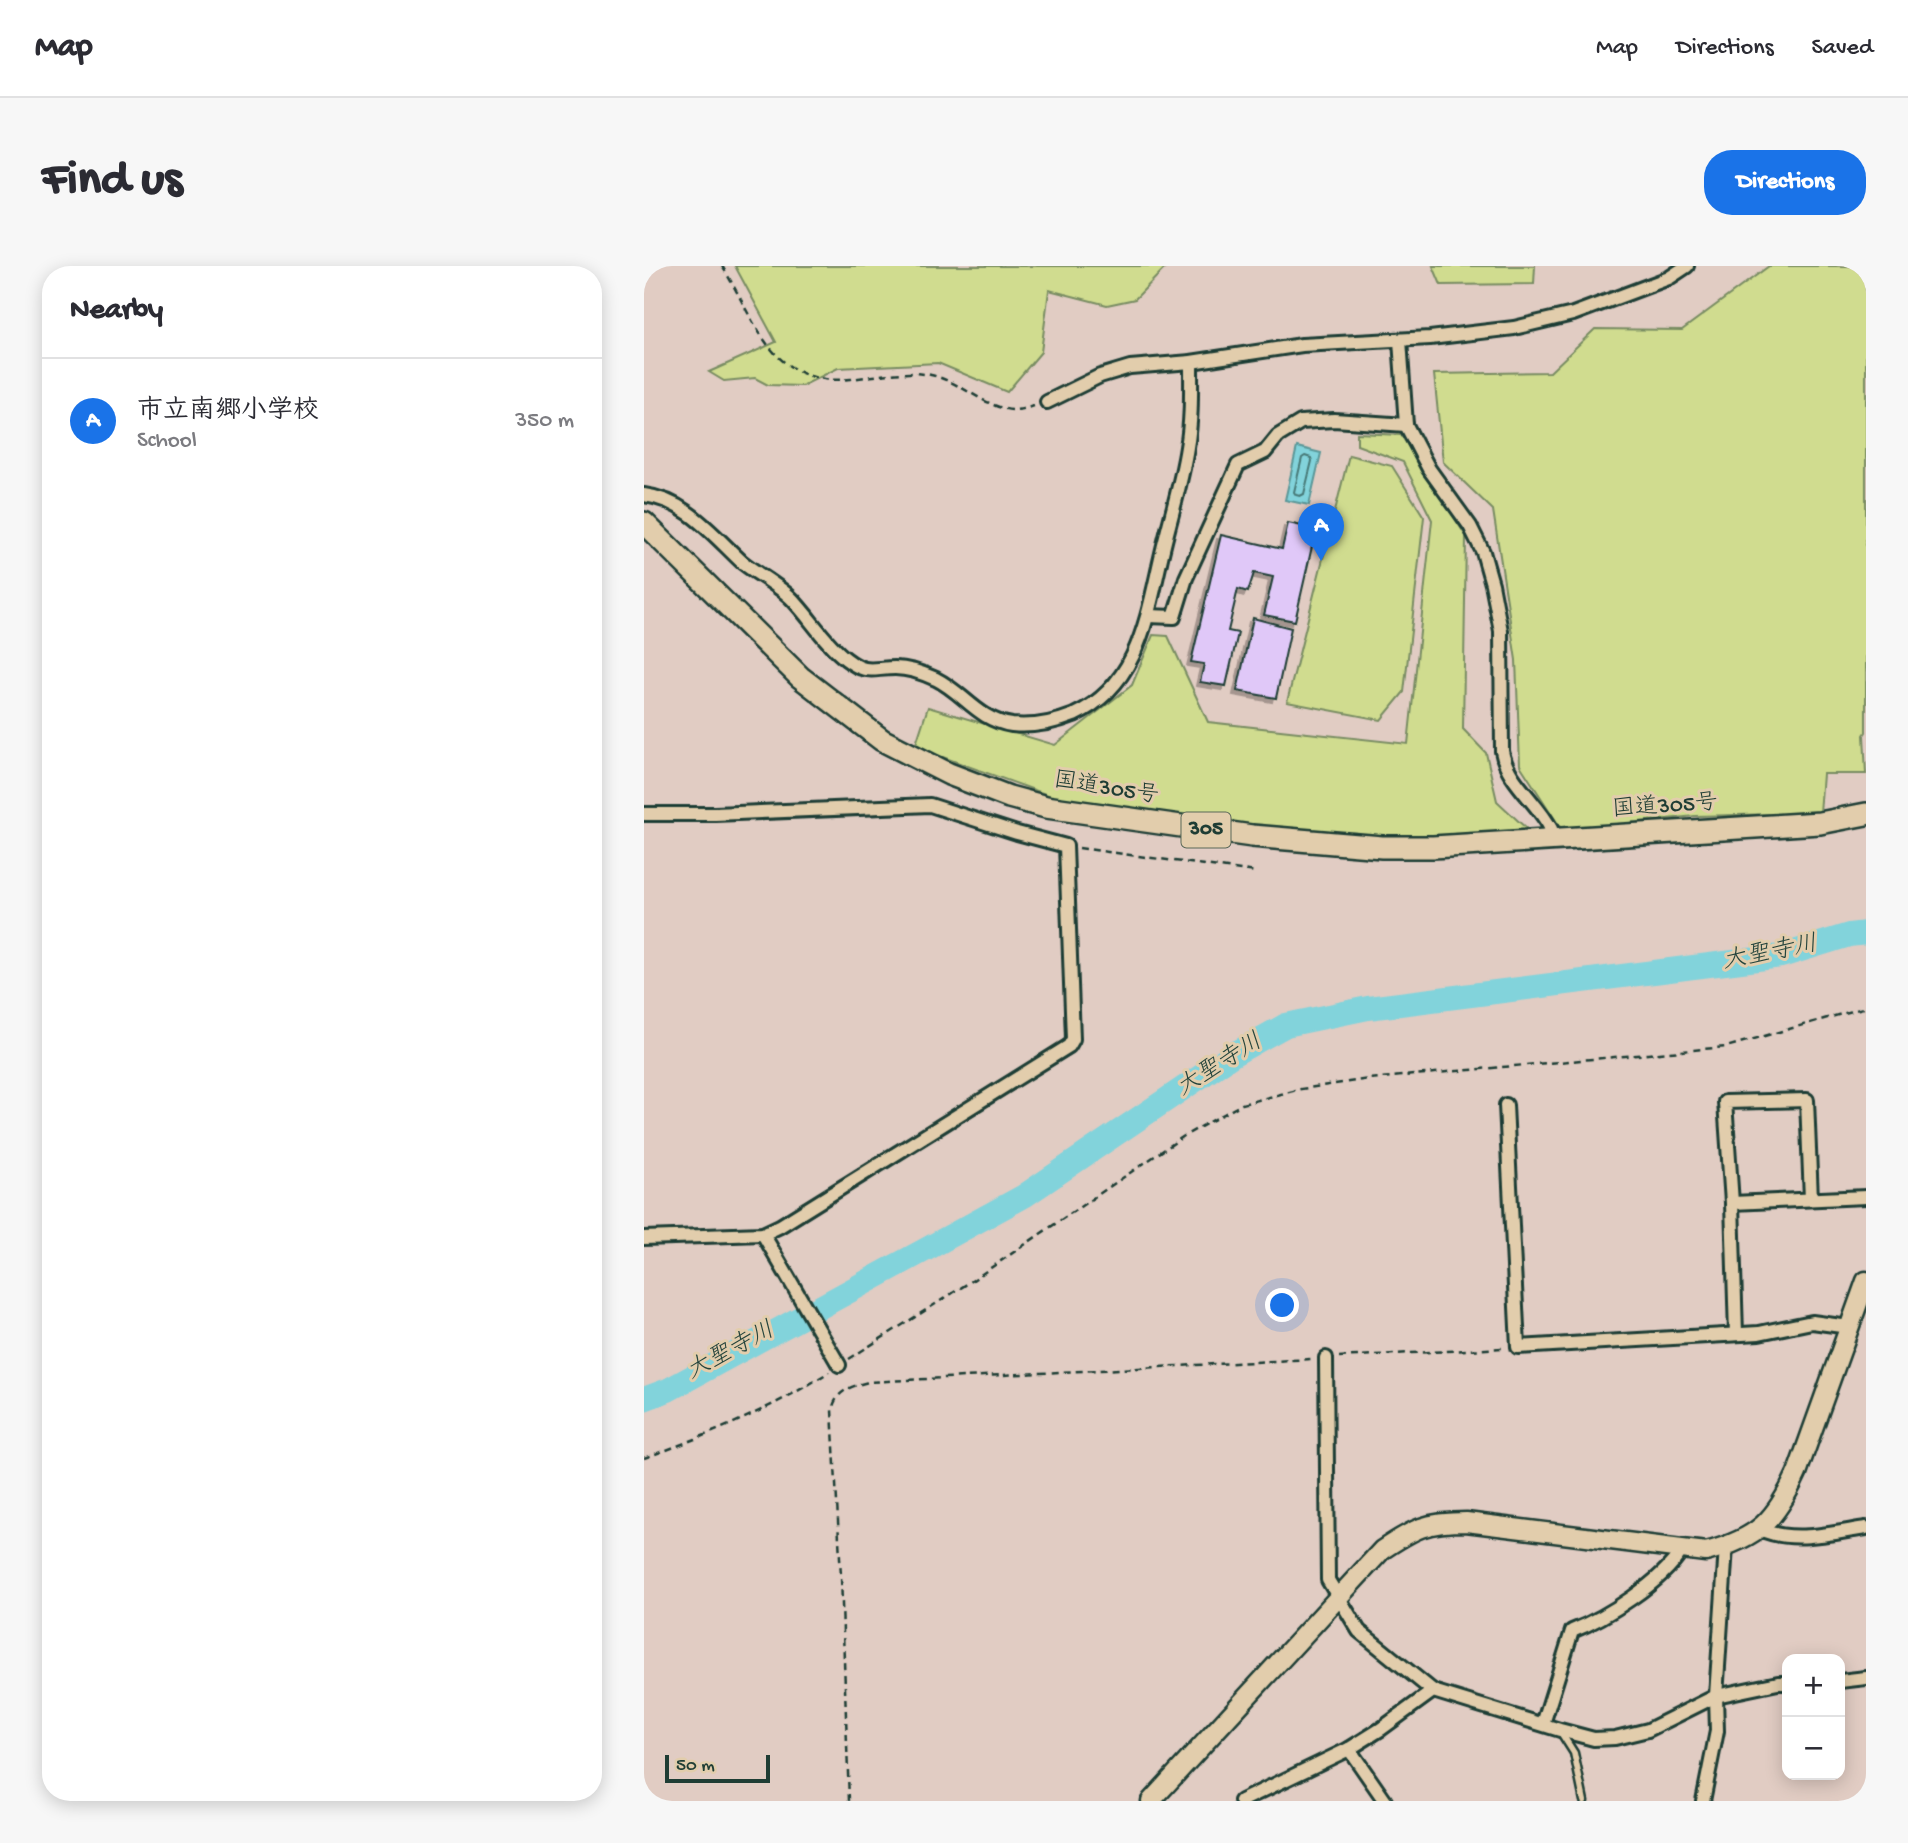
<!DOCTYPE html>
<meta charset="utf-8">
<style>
:root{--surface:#fff;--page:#f7f7f7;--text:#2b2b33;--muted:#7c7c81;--line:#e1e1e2;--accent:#1a73e8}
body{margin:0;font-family:"Gochi Hand","Klee One",sans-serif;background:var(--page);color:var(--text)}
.controls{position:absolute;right:21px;bottom:21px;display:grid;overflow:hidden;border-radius:14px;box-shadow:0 4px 18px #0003}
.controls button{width:63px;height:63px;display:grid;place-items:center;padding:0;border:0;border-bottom:2px solid var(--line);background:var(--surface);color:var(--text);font:35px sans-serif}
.scale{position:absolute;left:21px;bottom:18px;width:105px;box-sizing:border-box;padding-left:7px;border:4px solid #1f3d34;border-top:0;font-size:19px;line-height:24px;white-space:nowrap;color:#1f3d34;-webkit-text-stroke:5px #e2cdac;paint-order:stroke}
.you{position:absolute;left:639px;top:1040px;width:24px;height:24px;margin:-18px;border:5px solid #fff;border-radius:50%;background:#1a73e8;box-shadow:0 0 0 10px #1a73e833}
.badge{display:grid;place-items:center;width:46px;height:46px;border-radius:50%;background:var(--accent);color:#fff;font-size:23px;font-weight:700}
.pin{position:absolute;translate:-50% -58px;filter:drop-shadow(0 2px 4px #0008)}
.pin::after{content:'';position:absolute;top:37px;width:24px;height:21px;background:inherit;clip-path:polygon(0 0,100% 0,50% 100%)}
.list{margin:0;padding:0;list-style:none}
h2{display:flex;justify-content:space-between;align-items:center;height:91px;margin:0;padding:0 28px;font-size:30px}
h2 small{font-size:23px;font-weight:400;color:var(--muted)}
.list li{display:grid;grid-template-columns:46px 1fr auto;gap:21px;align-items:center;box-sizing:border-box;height:126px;padding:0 28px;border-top:2px solid var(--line)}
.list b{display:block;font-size:26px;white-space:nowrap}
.list p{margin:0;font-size:23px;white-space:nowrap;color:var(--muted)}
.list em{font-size:23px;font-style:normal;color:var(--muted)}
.map{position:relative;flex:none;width:1222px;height:1535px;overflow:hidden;border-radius:28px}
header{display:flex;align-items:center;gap:42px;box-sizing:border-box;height:98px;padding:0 35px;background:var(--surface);border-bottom:2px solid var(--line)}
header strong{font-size:33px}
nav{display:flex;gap:38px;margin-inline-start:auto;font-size:24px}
.intro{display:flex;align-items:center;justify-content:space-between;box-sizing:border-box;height:168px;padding:0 42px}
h1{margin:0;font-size:49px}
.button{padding:18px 32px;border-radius:28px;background:var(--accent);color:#fff;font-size:24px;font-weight:700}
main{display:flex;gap:42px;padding:0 42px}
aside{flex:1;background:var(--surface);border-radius:28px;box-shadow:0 4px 18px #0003}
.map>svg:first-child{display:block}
.green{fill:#d0dc8f;stroke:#788c62;stroke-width:2}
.water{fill:#82d3db;stroke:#5a9798;stroke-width:2}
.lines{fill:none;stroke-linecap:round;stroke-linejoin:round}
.shore{stroke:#477977;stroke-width:2}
.river{stroke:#82d3db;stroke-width:24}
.building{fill:#e0c8f8;stroke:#1f3d34;stroke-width:2;filter:url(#shadow)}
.lane-casing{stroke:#1f3d34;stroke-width:11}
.street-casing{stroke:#1f3d34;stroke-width:18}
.secondary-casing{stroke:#1f3d34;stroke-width:23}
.highway-casing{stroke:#1f3d34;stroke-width:26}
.path{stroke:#1f3d34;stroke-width:2.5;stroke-dasharray:7 5;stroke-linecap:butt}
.lane{stroke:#e2cdac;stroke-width:6}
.street{stroke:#e2cdac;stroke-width:12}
.secondary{stroke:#e2cdac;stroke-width:18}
.highway{stroke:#e2cdac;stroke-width:21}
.labels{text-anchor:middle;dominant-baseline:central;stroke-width:6;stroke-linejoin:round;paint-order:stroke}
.shield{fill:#e2cdac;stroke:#5a6858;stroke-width:2}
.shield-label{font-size:21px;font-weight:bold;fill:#1f3d34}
.street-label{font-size:23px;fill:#1f3d34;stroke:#e2cdac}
.water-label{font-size:24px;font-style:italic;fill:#24443c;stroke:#e2cdac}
</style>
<header>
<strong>Map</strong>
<nav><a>Map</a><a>Directions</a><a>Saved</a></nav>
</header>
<div class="intro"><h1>Find us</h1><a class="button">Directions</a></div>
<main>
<aside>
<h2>Nearby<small></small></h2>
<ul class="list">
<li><span class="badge">A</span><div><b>市立南郷小学校</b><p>School</p></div><em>350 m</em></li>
</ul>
</aside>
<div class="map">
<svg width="1222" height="1535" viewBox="0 0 1222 1535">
<defs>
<filter id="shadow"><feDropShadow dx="-4" dy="4" stdDeviation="0" flood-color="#0004"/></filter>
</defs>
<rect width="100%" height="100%" fill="#e1ccc3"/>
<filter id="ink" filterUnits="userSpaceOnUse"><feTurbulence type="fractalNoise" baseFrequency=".0143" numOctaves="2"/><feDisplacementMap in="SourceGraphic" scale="14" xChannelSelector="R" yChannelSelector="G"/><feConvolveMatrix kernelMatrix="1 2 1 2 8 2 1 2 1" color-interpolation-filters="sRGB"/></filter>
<g filter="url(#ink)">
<!-- green -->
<g class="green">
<polygon points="91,0 523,0 491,33 463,39 405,24 397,86 363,126 294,97 194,102 158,120 124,119 111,112 80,115 65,106 132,76"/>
<polygon points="789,0 891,0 890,18 797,19"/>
<polygon points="1125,0 1222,0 1222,466 1220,469 1222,508 1179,508 1176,547 1051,550 918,564 876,499 872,394 849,244 799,196 790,108 906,106 951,63 1038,64"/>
<polygon points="713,167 757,169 822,270 819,463 842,487 853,535 886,566 705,576 443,543 271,481 284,441 411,479 488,419 509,369 524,370 564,456 764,478 788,254 759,196 713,179"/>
<polygon points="705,189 748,200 780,251 760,426 737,454 643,436"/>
</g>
<!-- water -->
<polygon class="water" points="653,181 677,187 665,239 641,234"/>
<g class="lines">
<!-- shore -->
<polygon class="shore" points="661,190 667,192 668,195 660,228 656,230 652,229 650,226 658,192"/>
<!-- river -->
<polyline class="river" points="0,1133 24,1124 380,930 590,788 642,759 724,742 1137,690 1205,669 1222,667"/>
</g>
<!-- building -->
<g class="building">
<polygon points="644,257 672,263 651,355 620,349 629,311 610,307 604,326 594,323 584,365 594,367 582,420 556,416 560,398 547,396 577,269 638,283"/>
<polygon points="609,352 647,362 632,432 593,425"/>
</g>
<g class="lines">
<defs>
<polyline id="lane" points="916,1465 930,1487 940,1535"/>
<g id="street">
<path d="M756,74L762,159L785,203L826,260L839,286L848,318L857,365L858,485C863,516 893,535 907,563L902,574"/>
<polyline points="403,136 456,110 486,101 547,96 658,79 786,72 870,62 929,48 1025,12 1043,0"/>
<path d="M0,229C42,234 69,269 98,296C114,309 135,319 149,334C167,353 181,377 202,393C223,409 228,402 251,402C264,402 281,408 292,413C320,427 334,454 368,459C390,461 410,457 430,449C498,418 504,343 520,279C528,246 538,214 543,181C548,153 547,124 547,96"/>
<polyline points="504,350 530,351 542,312 594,199 621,186 634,170 657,156 690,154 762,159"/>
<polyline points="0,548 71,548 286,539 373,567 422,580 429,773 425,780 136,960 119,968 0,972"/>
<polyline points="862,839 874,1081 1115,1067 1168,1056 1205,1061"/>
<polyline points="1088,937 1222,931"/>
<polyline points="119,968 195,1099"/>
<polyline points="1092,1068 1088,937 1081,836 1163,834 1167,933"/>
<polyline points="682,1092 684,1314 715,1365 789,1425"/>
<path d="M1116,1263C1148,1278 1189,1267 1222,1262"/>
<polyline points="1196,1415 1222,1412"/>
<path d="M899,1458L928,1365C962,1352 1018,1316 1037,1285"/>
<polyline points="705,1483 741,1535"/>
<polyline points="597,1535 705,1483 737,1463 789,1425 916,1464 950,1473 971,1472 1004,1464 1072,1430 1134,1417 1143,1417"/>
<polyline points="1059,1535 1073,1465 1072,1430 1082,1281"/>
</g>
<path id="secondary" d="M507,1535L738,1284C771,1262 782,1256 822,1256L1062,1286C1114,1272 1131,1255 1153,1207L1222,1015"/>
<polyline id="highway" points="0,257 156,411 238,474 305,508 365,531 402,541 608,570 738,581 789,581 1176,557 1222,548"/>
</defs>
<!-- lane casing -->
<use href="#lane" class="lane-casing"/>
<!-- street casing -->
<use href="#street" class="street-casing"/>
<!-- secondary casing -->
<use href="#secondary" class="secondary-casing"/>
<!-- highway casing -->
<use href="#highway" class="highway-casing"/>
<!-- path -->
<g class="path">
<path d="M78,0C112,54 126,122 207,113C232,110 261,104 287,109C315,115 344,143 369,144C376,144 383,142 390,140"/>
<polyline points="435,582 612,606"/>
<polyline points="695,1091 860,1082"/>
<polyline points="205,1093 326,1016 540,870 598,838 657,823 725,813 1082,781 1222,741"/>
<path d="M0,1192C63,1170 128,1143 185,1106"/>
<path d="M205,1535L197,1310L188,1144C193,1124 206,1121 224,1116L668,1093"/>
</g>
<!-- lane -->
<use href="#lane" class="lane"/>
<!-- street -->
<use href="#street" class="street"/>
<!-- secondary -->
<use href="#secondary" class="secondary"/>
<!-- highway -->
<use href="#highway" class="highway"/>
</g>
</g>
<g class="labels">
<!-- shield labels -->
<rect class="shield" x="537.5" y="546.5" width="49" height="35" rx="5"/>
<g class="shield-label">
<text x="562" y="564">305</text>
</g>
<!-- street labels -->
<g class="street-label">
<text transform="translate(462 523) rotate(9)">国道305号</text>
<text transform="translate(1021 541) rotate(-4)">国道305号</text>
</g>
<!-- water labels -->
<g class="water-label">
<text transform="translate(1126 688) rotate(-11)">大聖寺川</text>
<text transform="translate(576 800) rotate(-32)">大聖寺川</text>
<text transform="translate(87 1086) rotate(-28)">大聖寺川</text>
</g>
</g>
</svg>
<div class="controls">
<button>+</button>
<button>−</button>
</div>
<div class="scale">50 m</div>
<div class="you"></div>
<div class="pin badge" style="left:677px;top:295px">A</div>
</div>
</main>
